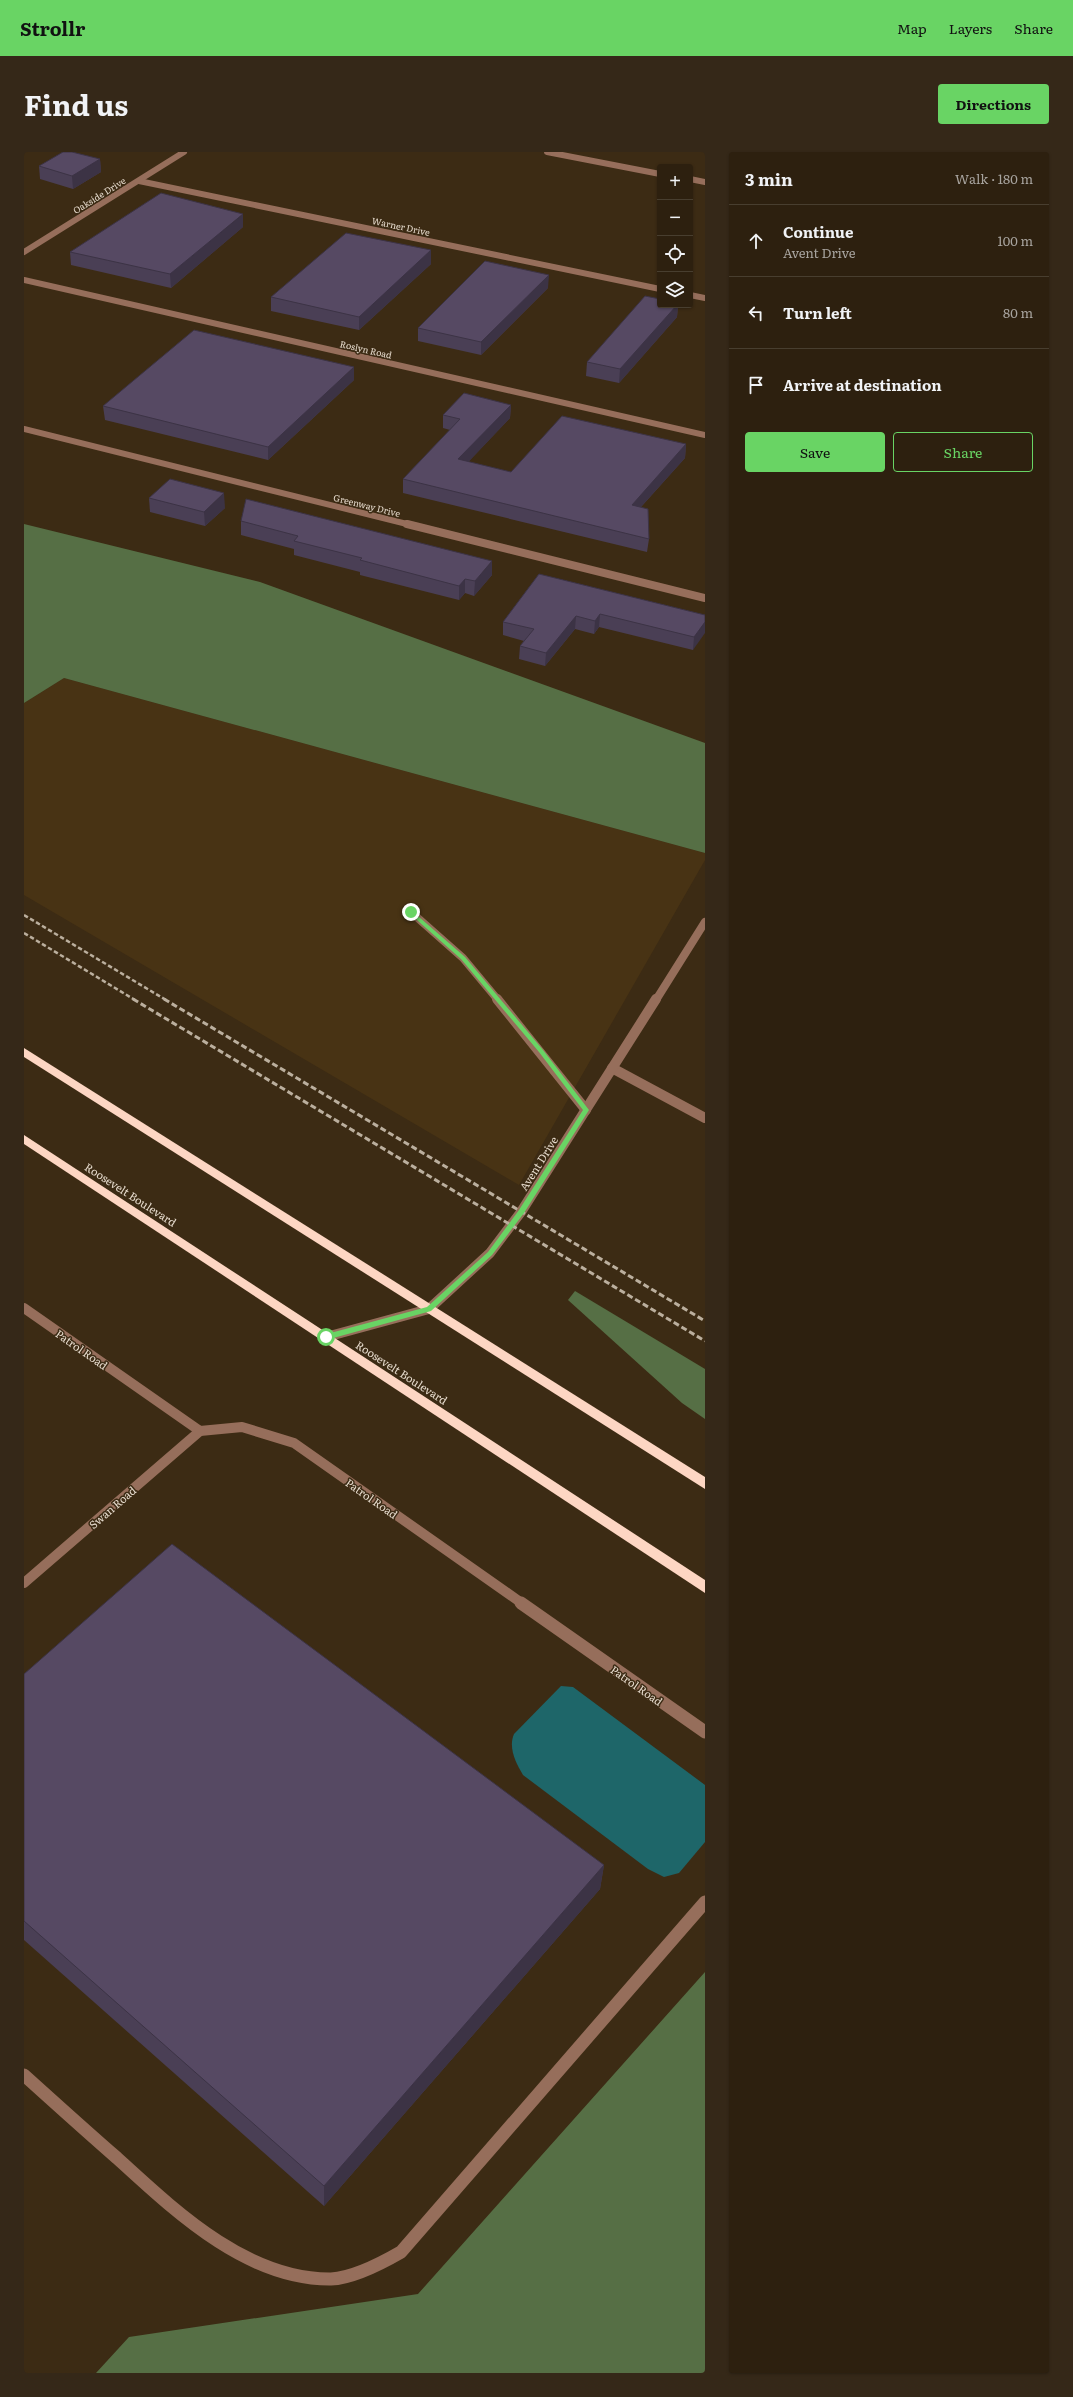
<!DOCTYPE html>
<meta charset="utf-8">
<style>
:root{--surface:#2d200f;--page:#352818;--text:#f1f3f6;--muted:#a7a39e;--line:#483e2f;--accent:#69d464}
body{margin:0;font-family:Literata,serif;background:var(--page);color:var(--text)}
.controls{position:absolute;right:12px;top:12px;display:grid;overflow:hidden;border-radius:4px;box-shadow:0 1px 3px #0004}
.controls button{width:36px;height:36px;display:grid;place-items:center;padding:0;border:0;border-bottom:1px solid var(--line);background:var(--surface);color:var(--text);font:20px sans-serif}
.stop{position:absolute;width:12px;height:12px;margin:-9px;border:3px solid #69d464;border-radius:50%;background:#fff}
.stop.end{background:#69d464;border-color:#fff;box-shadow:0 1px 4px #0008}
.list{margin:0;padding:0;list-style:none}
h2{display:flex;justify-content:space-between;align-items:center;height:52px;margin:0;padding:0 16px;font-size:17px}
h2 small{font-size:13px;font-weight:400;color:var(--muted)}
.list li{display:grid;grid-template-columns:26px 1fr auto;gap:12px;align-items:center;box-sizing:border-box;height:72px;padding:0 16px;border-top:1px solid var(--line)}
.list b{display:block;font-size:15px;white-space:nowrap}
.list p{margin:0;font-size:13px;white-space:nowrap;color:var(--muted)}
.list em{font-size:13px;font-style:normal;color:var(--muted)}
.actions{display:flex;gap:8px;padding:12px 16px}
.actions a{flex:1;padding:9px 0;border:1px solid var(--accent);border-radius:4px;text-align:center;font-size:14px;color:var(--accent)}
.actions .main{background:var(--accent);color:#111}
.icon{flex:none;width:22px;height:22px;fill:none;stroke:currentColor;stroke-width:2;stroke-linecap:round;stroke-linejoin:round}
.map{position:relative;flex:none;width:681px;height:2221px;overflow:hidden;border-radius:4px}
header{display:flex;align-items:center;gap:24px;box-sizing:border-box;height:56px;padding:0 20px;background:var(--accent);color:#111}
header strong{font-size:19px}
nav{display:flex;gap:22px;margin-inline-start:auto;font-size:14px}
.intro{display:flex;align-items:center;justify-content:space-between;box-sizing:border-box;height:96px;padding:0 24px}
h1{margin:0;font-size:28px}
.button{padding:10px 18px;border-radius:4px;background:var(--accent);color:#111;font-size:14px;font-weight:700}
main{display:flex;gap:24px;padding:0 24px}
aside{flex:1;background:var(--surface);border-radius:4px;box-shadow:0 1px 3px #0004}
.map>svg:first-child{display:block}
.built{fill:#483314}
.forest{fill:#566f45}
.water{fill:#1e6669}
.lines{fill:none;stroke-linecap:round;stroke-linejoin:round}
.minor-far3{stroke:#966e5b;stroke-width:6}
.minor-far2{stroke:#966e5b;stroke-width:8}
.minor-far1{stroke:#966e5b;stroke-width:10}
.minor{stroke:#966e5b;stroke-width:13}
.highway{fill:#fdd6c3;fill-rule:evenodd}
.rail-far1{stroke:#bbaf9e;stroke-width:2.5;stroke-dasharray:4.5 2.5;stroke-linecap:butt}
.rail{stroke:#bbaf9e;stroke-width:3;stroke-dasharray:6 3;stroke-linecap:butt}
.wall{fill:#4a3f55}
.shaded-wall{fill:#3c3345}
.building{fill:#564963;stroke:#3c3345}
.route{fill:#69d464}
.labels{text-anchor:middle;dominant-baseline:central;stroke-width:3;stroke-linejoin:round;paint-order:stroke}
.far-street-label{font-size:9px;fill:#e6dbcd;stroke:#3c2b14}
.street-label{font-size:11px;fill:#e6dbcd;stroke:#3c2b14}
</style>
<header>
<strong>Strollr</strong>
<nav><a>Map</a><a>Layers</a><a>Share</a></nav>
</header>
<div class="intro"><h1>Find us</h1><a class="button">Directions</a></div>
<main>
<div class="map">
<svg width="681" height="2221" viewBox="0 0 681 2221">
<rect width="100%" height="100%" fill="#3c2b14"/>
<!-- built -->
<polygon class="built" points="40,526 681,701 681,708 495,1033 0,743 0,551"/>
<!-- forest -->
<g class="forest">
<polygon points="0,372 236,430 681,591 681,701 40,526 0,551"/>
<polygon points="551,1139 681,1217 681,1267 658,1251 544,1148"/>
<polygon points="681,1820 681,2221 72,2221 105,2185 394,2142"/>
</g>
<!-- water -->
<path class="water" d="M537,1534L549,1535L681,1633V1690L655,1721L640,1725L624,1717L499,1623C492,1611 484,1596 490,1582Z"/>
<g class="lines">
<!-- minor-far3 -->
<g class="minor-far3">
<polyline points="523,0 636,22"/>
<polyline points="666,27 681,30"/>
<polyline points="115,29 636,137"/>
<polyline points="0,100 160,0"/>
<polyline points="0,128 681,283"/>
<polyline points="666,143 681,146"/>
<polyline points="0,277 387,373"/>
</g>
<!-- minor-far2 -->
<g class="minor-far2">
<polyline points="383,372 681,446"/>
<polyline points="387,760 439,806 474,848"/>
<polyline points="632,848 681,770"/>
</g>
<!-- minor-far1 -->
<g class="minor-far1">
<polyline points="473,847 562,958"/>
<polyline points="588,916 681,966"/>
<polyline points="0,1156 176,1279 218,1275 270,1291 499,1452"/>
<polyline points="302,1185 405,1157 466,1101 497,1060 632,847"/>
<polyline points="0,1431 176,1279"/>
</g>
<!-- minor -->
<g class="minor">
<polyline points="497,1451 681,1580"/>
<path d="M0,1923C31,1951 62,1979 93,2006C151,2059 223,2128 307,2127C329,2126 358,2111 377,2100L681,1750"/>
</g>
<!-- highway -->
<g class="highway">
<polygon points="0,896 681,1325 681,1337 0,905"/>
<polygon points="0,983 681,1428 681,1441 0,992"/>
</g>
<!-- rail-far1 -->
<g class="rail-far1">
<polyline points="0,763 142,848"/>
<polyline points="0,781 111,848"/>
</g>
<!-- rail -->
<g class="rail">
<polyline points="109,847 681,1189"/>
<polyline points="140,847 681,1169"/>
</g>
</g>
<!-- wall -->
<g class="wall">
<polygon points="76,7 77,20 49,37 16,27 15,14"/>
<polygon points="219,75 147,136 47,113 46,100"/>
<polygon points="407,98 407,112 335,178 247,159 247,145"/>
<polygon points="524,136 457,203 394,189 394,176"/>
<polygon points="636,153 654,153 653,165 595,231 562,224 563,210"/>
<polygon points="330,228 244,308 81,268 79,254"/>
<polygon points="487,253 486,266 444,310 487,320 662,292 661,306 617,355 625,387 623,400 379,341 379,327 426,278 419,276 419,263"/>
<polygon points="125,346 201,356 181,374 126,360"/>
<polygon points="217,369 468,423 450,444 441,441 435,448 336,423 336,420 270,403 270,397 217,383"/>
<polygon points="515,422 681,463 669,498 575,475 570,482 551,477 521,514 495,507 496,494 500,489 479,483 479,470"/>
<polygon points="0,1522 580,1713 576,1737 300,2054 0,1788"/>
</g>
<!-- shaded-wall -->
<g class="shaded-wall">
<polygon points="76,7 77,20 49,37 48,24"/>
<polygon points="219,62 219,75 147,136 146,122"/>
<polygon points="407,98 407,112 335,178 335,165"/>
<polygon points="525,123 524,136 457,203 457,190"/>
<polygon points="653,153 654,153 653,165 595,231 596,217"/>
<polygon points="330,215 330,228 244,308 244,295"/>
<polygon points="487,253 486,266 434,321 434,307"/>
<polygon points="662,292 661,306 607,366 608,353"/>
<polygon points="200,341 201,356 181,374 180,360"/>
<polygon points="468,409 468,423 450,444 451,429"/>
<polygon points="441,427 441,441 435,448 435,434"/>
<polygon points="576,462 575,475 570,482 571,469"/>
<polygon points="552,464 551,477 521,514 522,501"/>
<polygon points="681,470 681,481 669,498 670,485"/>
<polygon points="580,1713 576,1737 300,2054 300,2034"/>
</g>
<!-- building -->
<g class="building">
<polygon points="39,0 48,0 76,7 48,24 15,14"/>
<polygon points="137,41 219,62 146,122 46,100"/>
<polygon points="322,81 407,98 335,165 247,145"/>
<polygon points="461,109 525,123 457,190 394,176"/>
<polygon points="621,144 636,147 636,153 653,153 596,217 563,210"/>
<polygon points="170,178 330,215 244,295 79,254"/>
<polygon points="440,241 487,253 434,307 487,320 538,264 662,292 608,353 624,357 625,387 379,327 436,267 419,263"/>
<polygon points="146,327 200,341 180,360 125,346"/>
<polygon points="222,347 468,409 451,429 441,427 435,434 336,408 338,406 270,389 274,384 217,369"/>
<polygon points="515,422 681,463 681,470 670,485 576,462 571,469 552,464 522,501 496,494 510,477 479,470"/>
<polygon points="148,1392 580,1713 300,2034 0,1769 0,1522"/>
</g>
<!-- route -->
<polygon class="route" points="387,758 441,805 519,898 565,958 500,1061 468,1103 407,1159 302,1188 299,1187 299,1183 403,1155 464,1100 495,1058 559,958 515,900 437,807 385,761"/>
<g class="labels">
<!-- far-street labels -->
<g class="far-street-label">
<text transform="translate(75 43) rotate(-32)">Oakside Drive</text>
<text transform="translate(377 74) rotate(12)">Warner Drive</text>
<text transform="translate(342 197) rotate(13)">Roslyn Road</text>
<text transform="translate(343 353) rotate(14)">Greenway Drive</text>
</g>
<!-- street labels -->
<g class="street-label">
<text transform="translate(514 1011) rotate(-58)">Avent Drive</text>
<text transform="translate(107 1042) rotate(33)">Roosevelt Boulevard</text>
<text transform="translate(58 1197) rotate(35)">Patrol Road</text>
<text transform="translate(378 1220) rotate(33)">Roosevelt Boulevard</text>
<text transform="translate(348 1346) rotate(35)">Patrol Road</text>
<text transform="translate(88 1355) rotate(-41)">Swan Road</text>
<text transform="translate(613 1533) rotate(35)">Patrol Road</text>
</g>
</g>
</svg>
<div class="controls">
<button>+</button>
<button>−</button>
<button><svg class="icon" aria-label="locate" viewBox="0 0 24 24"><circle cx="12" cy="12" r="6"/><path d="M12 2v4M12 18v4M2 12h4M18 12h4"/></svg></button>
<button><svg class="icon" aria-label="layers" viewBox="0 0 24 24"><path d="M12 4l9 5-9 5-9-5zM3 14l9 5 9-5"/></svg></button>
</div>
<div class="stop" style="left:302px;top:1185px"></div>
<div class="stop end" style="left:387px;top:760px"></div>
</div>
<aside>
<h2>3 min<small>Walk · 180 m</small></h2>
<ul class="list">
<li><svg class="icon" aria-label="ahead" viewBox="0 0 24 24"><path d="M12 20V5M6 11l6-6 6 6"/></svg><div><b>Continue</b><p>Avent Drive</p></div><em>100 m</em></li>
<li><svg class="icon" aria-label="left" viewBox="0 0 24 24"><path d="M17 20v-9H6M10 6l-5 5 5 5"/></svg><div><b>Turn left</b></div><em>80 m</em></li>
<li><svg class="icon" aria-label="arrive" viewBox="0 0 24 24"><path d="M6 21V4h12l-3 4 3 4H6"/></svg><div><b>Arrive at destination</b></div></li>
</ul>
<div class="actions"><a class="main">Save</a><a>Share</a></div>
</aside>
</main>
